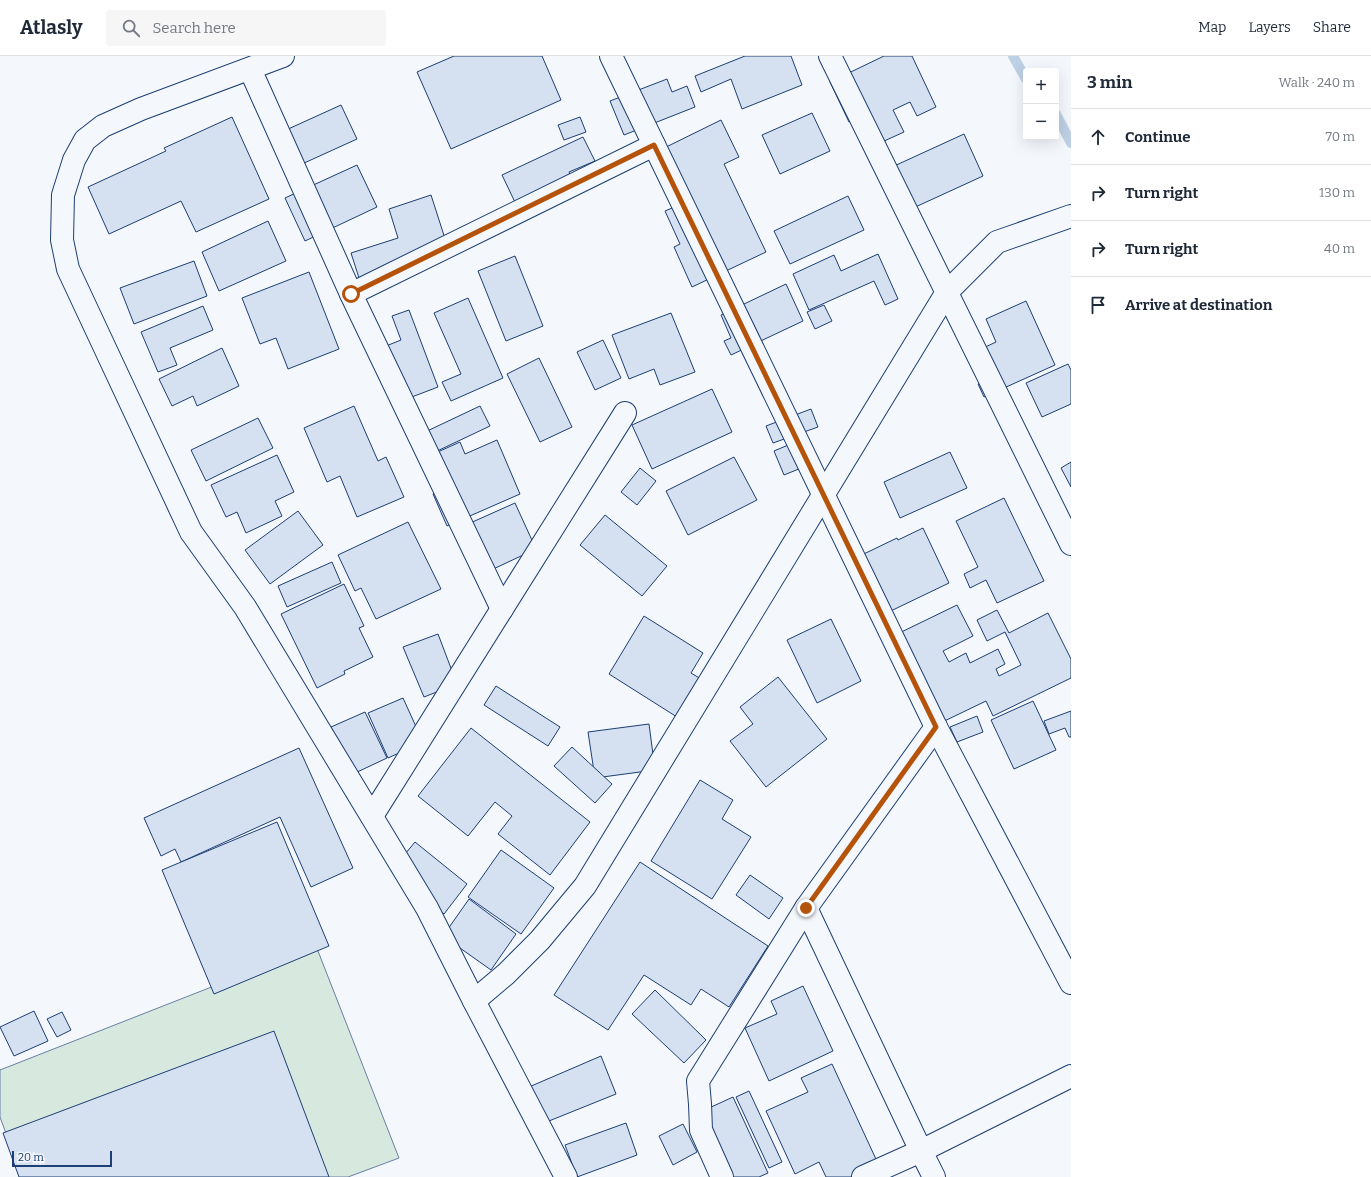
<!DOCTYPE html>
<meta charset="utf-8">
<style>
:root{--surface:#fff;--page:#f6f6f7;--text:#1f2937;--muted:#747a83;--line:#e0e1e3}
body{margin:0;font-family:Bitter,serif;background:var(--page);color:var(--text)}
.controls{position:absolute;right:12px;top:12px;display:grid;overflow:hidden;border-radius:4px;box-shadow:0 4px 16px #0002}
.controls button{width:36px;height:36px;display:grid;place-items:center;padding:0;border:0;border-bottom:1px solid var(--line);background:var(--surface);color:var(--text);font:20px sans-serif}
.scale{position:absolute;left:12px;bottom:10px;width:100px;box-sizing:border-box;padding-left:4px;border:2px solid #1d3f73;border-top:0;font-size:11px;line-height:14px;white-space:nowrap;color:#1d3f73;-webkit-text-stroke:3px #f4f7fb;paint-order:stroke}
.stop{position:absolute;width:12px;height:12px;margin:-9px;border:3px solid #b45309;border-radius:50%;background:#fff}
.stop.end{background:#b45309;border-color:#fff;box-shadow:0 1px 4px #0008}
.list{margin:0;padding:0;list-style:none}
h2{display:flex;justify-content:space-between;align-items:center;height:52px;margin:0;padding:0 16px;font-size:17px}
h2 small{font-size:13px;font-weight:400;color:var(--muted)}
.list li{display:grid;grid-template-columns:26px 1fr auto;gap:12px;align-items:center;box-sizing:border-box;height:56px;padding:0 16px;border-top:1px solid var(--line)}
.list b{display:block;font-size:15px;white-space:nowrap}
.list em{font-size:13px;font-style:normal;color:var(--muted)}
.icon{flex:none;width:22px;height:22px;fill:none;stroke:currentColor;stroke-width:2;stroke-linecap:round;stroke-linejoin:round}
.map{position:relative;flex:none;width:1071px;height:1121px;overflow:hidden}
header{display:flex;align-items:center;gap:24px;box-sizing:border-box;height:56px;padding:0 20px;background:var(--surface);border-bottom:1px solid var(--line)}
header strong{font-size:19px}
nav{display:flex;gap:22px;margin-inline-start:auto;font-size:14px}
.search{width:280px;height:36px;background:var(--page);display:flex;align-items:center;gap:10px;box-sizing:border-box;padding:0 14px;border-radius:4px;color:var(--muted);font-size:15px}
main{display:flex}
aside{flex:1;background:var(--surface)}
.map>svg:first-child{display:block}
.green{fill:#d7e8df;stroke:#687fa3}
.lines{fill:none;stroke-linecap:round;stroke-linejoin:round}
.stream{stroke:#bed0e5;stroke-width:10}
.building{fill:#d5e0f0;stroke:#1d3f73}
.street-casing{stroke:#1d3f73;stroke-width:24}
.street{stroke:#f4f7fb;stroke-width:22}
.route{stroke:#b45309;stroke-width:5}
</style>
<header>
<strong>Atlasly</strong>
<div class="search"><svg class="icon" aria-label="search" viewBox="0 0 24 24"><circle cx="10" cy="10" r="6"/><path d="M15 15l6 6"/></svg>Search here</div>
<nav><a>Map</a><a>Layers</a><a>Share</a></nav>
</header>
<main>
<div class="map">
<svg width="1071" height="1121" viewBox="0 0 1071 1121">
<rect width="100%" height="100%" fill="#f4f7fb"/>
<!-- green -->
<polygon class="green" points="316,890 399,1102 348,1121 22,1121 0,1061 0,1014"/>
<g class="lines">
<!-- stream -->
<g class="stream">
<polyline points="1013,0 1026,23"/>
<polyline points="1056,58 1071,87"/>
</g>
</g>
<!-- building -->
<g class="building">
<polygon points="454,0 542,0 561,44 451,93 417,16"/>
<polygon points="745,0 791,0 802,29 742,53 731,23 701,36 695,20"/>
<polygon points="884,0 912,0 936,51 917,60 910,46 893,54 904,76 871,91 857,62 849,66 830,26"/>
<polygon points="667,23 672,36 687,30 695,51 624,79 610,45"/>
<polygon points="341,49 357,83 291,113 275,79"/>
<polygon points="812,57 830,95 780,118 762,79"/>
<polygon points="232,61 269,143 196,176 181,145 109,178 88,131 166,95 164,92"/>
<polygon points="580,61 586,76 564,84 558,69"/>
<polygon points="721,64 739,101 724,108 766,196 692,231 674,191 680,188 665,155 679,149 654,97"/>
<polygon points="964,78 983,120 911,153 892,111"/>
<polygon points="583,81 595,105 569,116 575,129 523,163 502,119"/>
<polygon points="357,109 377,151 305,185 285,142"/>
<polygon points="431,139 449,195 360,225 351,197 398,182 389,153"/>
<polygon points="848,140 864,174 790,208 774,175"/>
<polygon points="268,165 286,205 219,235 202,196"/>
<polygon points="878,198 898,243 885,249 874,225 809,254 793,218 834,199 841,215"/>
<polygon points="515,200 543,270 506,285 478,215"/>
<polygon points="194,205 207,240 134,268 120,232"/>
<polygon points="309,216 339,293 288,313 276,282 260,288 242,242"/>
<polygon points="786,228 803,265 731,299 724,285 731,282 721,259"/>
<polygon points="468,242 503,322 451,345 442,326 461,318 434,257"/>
<polygon points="1026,245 1055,309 984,341 978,328 991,322 979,294 996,286 986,263"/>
<polygon points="824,249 832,265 815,273 807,256"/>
<polygon points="203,250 213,274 170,292 177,309 158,316 141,276"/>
<polygon points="409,254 438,331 396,347 376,294 401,284 392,260"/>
<polygon points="671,257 695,316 660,329 654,313 629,323 612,279"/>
<polygon points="603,284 621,322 595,334 577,296"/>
<polygon points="222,292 239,330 197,350 193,340 172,350 159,323"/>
<polygon points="539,302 572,371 540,386 507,318"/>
<polygon points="1068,308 1071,314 1071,348 1042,361 1026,327"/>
<polygon points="712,333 732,376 652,413 632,369"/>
<polygon points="354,350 378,405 386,401 404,441 357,461 340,420 327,426 304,372"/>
<polygon points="480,350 490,370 433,397 423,377"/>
<polygon points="811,353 818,371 773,387 766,370"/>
<polygon points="258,362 273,392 206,425 191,394"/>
<polygon points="497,384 520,438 447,470 433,438 435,437 420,404 460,386 465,398"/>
<polygon points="800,384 811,408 784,419 774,395"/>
<polygon points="950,396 967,432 900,462 884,426"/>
<polygon points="277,399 294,436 275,445 282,460 246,477 237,456 226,461 211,429"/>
<polygon points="734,401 757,444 688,479 666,435"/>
<polygon points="1071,406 1071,431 1061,412"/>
<polygon points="640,412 656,425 637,449 621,436"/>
<polygon points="1004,442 1044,525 997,547 986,524 970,532 964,518 978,511 956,465"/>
<polygon points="515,447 536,493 489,515 468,468"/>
<polygon points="298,455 323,489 270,528 245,494"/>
<polygon points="605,459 667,510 642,540 580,489"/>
<polygon points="408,466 441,533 376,563 361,532 355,535 338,499"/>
<polygon points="923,472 949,527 872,564 845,507 897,482 898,484"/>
<polygon points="332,506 341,527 287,551 278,530"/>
<polygon points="344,528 364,570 359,572 373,601 344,615 345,618 317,632 281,558"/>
<polygon points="957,549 973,580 943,595 949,606 966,597 970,607 998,593 1005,608 996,613 999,620 1021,609 1005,576 987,585 977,564 997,554 1009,577 1048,557 1071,603 1071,622 993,660 986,645 932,671 889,582"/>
<polygon points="644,560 703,597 691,617 701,623 677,661 609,618"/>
<polygon points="831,563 861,625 817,647 787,584"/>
<polygon points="438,578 457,628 424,641 403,591"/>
<polygon points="778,621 827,683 766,731 730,685 753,668 740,651"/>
<polygon points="496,630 560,671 548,690 484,649"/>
<polygon points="403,642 423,686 388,702 368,657"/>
<polygon points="1033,645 1056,694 1014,713 991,664"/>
<polygon points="1071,655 1071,681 1069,681 1065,672 1049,678 1044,665"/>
<polygon points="365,656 387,702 353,718 331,671"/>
<polygon points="977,660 983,676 957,686 950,671"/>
<polygon points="649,668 655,714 595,722 588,676"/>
<polygon points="471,672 590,766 550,819 498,778 512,760 495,746 468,780 418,740"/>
<polygon points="572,691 612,728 595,747 554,710"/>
<polygon points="299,692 353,812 311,831 280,761 181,806 175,793 161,800 144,762"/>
<polygon points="700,724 733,744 722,763 751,781 712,843 651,805"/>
<polygon points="277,766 329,890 214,938 162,814"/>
<polygon points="415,786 467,828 444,858 391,815"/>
<polygon points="501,794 554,832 521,878 468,841"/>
<polygon points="640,806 768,890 729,951 701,933 691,949 644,919 608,974 554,939"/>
<polygon points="750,819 783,842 769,863 736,839"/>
<polygon points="469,843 516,878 491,914 443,880"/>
<polygon points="803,930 833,995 769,1025 745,972 777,958 771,945"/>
<polygon points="655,934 706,984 684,1007 632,958"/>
<polygon points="34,955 48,985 14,1000 0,971"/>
<polygon points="62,956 71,974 57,981 47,963"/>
<polygon points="274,975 329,1121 19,1121 3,1077"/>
<polygon points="601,1000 616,1038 544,1067 529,1031"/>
<polygon points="832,1008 881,1114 866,1121 826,1121 819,1106 795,1118 766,1055 808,1036 801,1022"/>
<polygon points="749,1035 782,1106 769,1112 736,1041"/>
<polygon points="733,1041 768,1117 759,1121 724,1121 696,1058"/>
<polygon points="626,1067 637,1099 577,1121 565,1089"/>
<polygon points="683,1068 697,1096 673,1109 659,1080"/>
</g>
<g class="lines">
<defs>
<g id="street">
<polyline points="283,0 141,53 103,70 85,84 74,104 63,139 62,184 68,213 191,476 245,551 427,852 474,945 566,1121"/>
<polyline points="611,0 936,671 1071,927"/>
<polyline points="830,0 1071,488"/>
<polyline points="250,13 351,238 502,553"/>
<polyline points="351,238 654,89"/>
<polyline points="372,760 625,357"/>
<polyline points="806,852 921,1095 934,1121"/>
<polyline points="474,945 506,918 540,884 585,830 947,236 997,186 1071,160"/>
<polyline points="722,1121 701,1074 700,1048 698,1025 806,852 936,671"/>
<polyline points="863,1121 921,1095 1071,1020"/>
</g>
</defs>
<!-- street casing -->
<use href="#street" class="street-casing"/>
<!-- street -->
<use href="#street" class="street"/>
</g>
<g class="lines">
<!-- route -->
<polyline class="route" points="351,238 654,89 936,671 806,852"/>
</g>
</svg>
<div class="controls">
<button>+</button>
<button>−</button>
</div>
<div class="scale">20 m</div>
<div class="stop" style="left:351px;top:238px"></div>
<div class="stop end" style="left:806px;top:852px"></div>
</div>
<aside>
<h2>3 min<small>Walk · 240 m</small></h2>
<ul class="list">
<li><svg class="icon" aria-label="ahead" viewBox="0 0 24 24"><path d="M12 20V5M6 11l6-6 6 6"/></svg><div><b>Continue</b></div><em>70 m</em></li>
<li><svg class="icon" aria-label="right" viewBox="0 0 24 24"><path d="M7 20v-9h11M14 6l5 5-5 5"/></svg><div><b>Turn right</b></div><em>130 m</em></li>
<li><svg class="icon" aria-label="right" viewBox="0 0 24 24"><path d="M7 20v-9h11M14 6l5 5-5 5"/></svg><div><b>Turn right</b></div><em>40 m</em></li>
<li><svg class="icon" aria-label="arrive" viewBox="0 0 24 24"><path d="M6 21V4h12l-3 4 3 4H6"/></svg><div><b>Arrive at destination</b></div></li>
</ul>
</aside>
</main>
